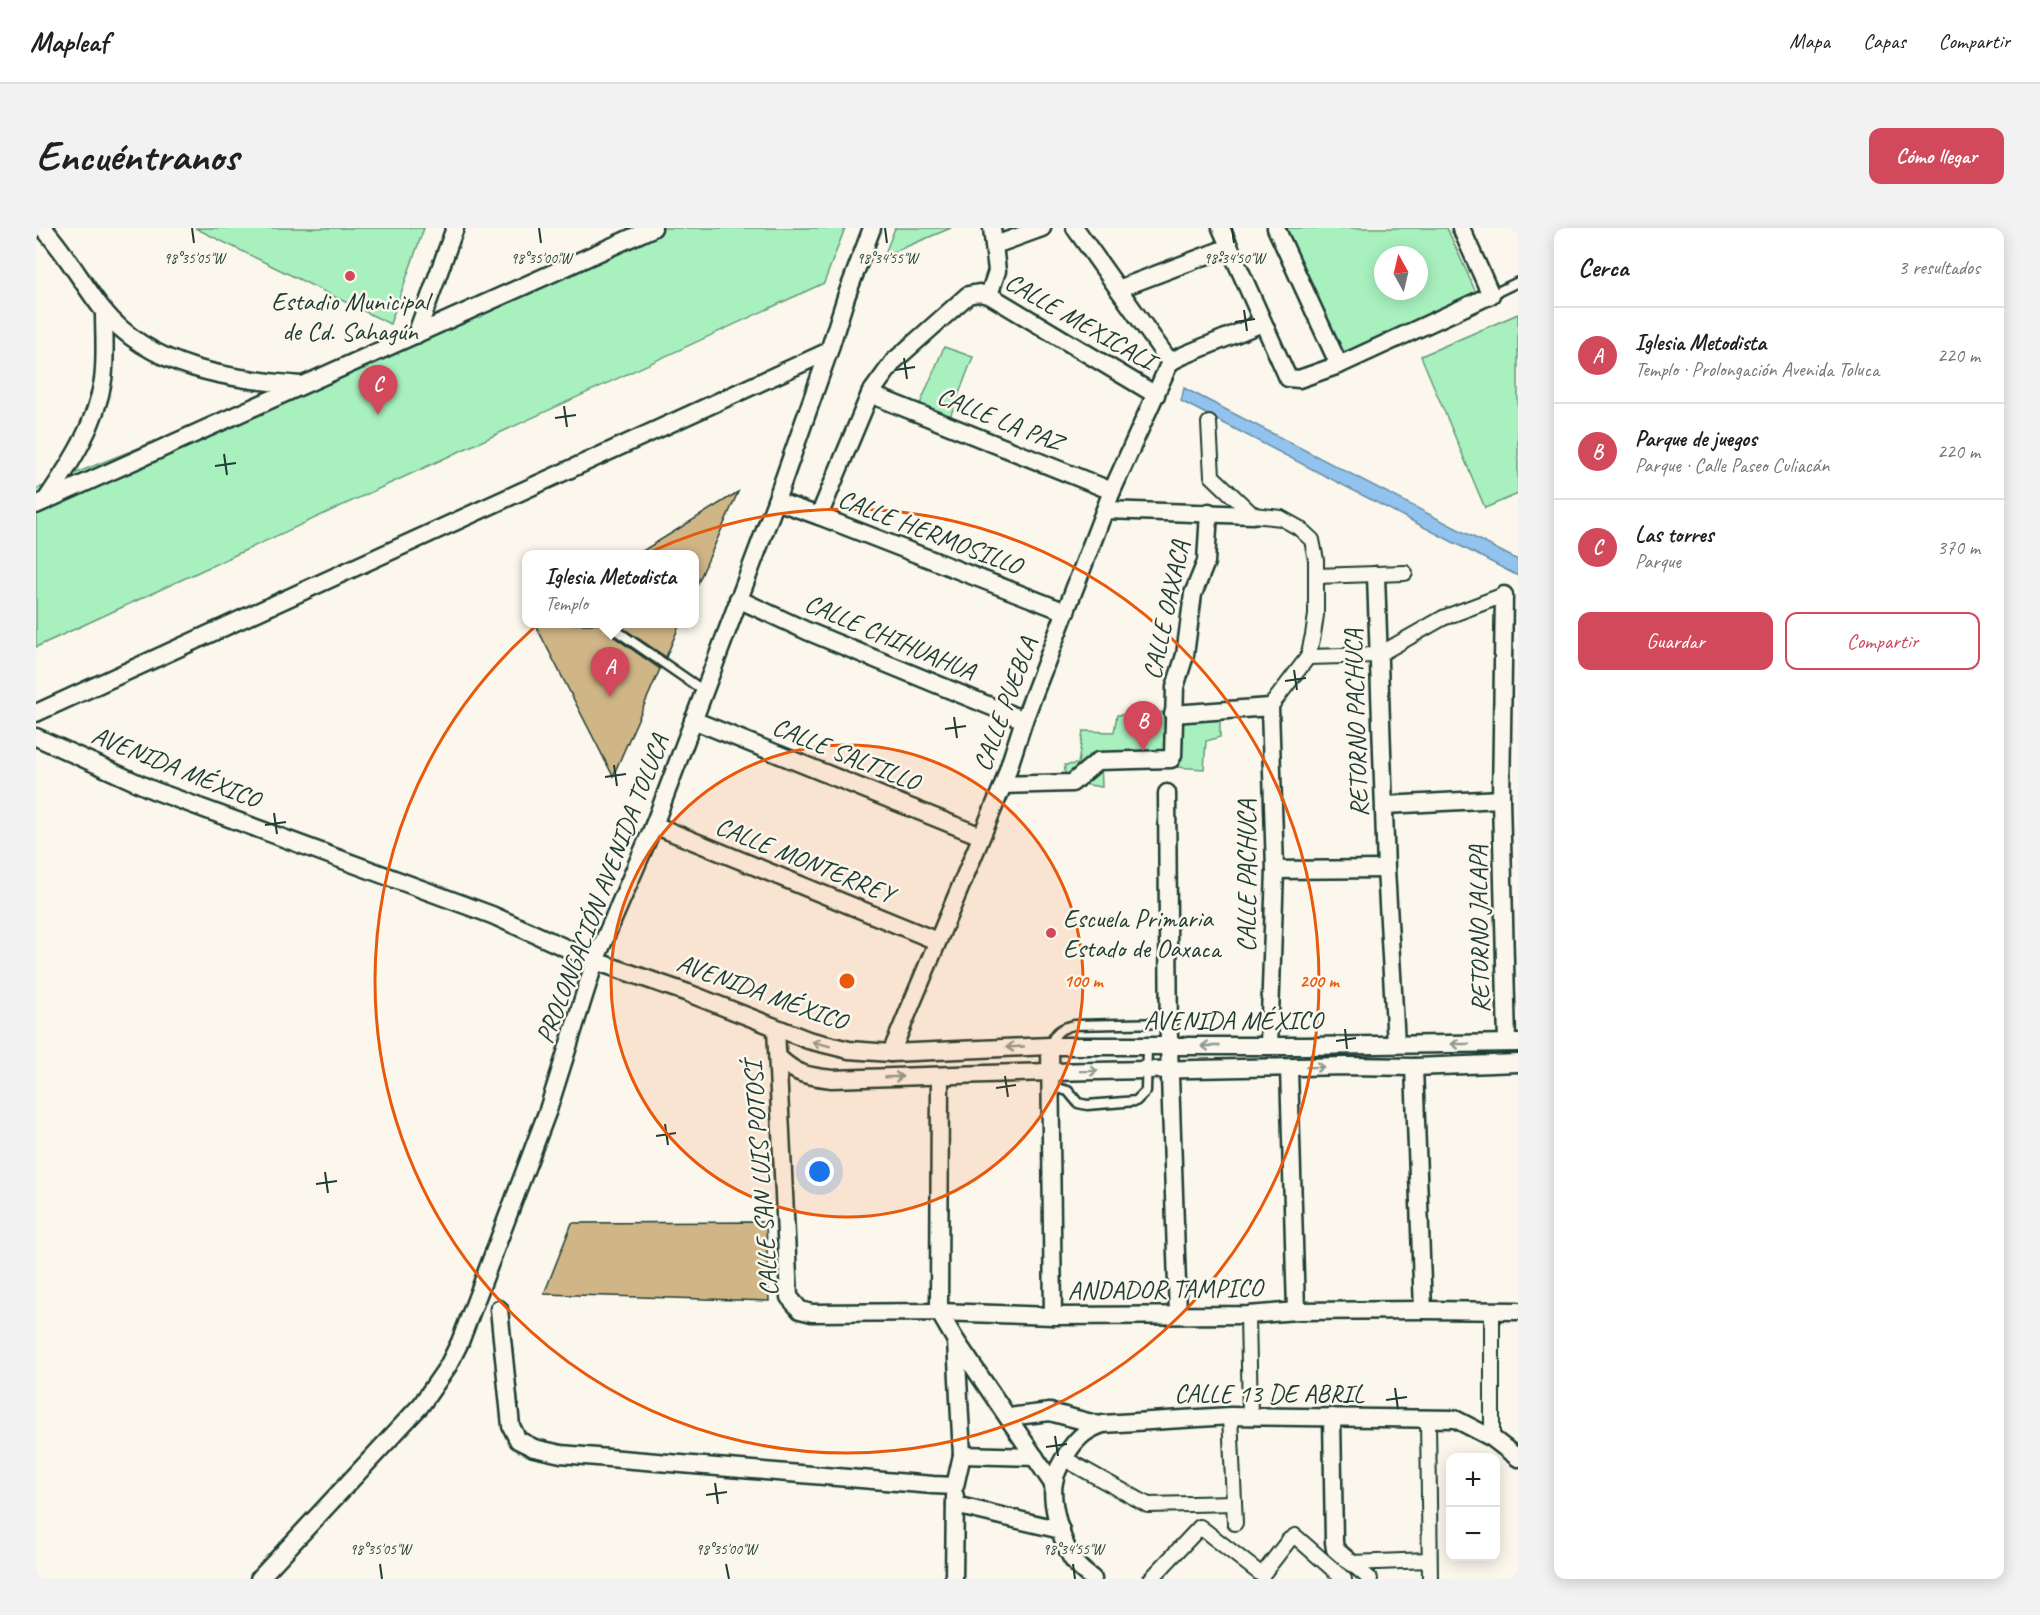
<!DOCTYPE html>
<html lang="es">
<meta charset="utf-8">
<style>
:root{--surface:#fff;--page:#f2f2f2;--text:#202124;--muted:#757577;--line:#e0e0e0;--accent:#d1495b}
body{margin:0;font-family:Caveat,sans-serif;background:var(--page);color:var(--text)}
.controls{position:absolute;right:18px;bottom:18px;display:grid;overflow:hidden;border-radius:12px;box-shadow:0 3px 15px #0003}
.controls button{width:54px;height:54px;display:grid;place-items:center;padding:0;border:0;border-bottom:2px solid var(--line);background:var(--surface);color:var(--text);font:30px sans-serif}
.compass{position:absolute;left:1338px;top:18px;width:54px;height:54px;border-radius:50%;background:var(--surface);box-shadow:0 3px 15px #0003;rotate:352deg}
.you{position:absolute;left:784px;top:944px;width:21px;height:21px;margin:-15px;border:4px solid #fff;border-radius:50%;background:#1a73e8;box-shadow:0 0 0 9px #1a73e833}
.badge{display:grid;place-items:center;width:39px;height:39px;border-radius:50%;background:var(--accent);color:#fff;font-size:20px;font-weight:700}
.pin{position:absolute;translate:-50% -50px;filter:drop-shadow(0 2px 3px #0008)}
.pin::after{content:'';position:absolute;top:32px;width:21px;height:18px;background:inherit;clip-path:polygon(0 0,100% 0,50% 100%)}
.popup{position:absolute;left:486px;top:322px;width:177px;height:78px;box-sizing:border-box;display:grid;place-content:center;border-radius:12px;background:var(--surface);filter:drop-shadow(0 2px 4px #0005);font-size:20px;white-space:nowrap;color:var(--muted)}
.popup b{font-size:22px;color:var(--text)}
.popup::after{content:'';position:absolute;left:50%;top:100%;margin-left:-12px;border:12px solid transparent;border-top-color:var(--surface)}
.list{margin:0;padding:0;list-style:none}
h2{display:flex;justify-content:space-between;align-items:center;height:78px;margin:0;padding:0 24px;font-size:26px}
h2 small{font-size:20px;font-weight:400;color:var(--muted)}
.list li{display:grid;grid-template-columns:39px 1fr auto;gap:18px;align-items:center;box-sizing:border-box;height:96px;padding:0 24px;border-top:2px solid var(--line)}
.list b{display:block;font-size:22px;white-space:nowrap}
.list p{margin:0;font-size:20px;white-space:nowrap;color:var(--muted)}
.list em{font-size:20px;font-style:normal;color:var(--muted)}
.actions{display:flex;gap:12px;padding:18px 24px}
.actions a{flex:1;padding:14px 0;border:2px solid var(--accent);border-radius:12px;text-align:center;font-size:21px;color:var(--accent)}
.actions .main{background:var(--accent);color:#fff}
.map{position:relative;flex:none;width:1482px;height:1351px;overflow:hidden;border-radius:12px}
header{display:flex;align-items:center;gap:36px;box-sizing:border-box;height:84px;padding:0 30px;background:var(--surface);border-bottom:2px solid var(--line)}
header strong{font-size:28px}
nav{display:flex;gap:33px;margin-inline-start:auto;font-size:21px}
.intro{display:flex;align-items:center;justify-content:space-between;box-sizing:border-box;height:144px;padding:0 36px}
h1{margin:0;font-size:42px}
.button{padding:15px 27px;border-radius:12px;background:var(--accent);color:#fff;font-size:21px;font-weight:700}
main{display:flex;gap:36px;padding:0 36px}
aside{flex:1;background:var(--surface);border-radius:12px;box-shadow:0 3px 15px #0003}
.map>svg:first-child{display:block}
.green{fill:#a8f1bf;stroke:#64977a;stroke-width:1.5;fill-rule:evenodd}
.water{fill:#92c2ee;stroke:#648da4;stroke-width:1.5}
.building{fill:#d0b686;stroke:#1f3d34;stroke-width:1.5}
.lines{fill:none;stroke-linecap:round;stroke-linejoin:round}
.service-casing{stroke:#1f3d34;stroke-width:13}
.pedestrian-casing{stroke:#1f3d34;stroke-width:18}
.minor-casing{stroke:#1f3d34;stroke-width:21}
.service{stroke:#fbf7ec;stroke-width:8}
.pedestrian{stroke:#fbf7ec;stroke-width:14}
.minor{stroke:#fbf7ec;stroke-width:16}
.oneway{stroke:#8d9a90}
.ticks{fill:none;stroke:#1f3d34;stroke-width:2}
.ring{fill:none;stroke:#e8590c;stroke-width:3}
.poi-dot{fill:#d1495b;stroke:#fbf7ec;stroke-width:2}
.labels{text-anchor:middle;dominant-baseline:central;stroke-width:5;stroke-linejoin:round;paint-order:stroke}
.poi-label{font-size:26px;fill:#1f3d34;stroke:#fbf7ec}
.street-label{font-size:26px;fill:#1f3d34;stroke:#fbf7ec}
.ticks-label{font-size:15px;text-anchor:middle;fill:#1f3d34;stroke:#fbf7ec;stroke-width:5;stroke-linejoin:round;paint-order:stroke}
.centre{fill:#e8590c;stroke:#fbf7ec;stroke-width:3}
.ring-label{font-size:18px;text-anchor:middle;font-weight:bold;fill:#e8590c;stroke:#fbf7ec;stroke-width:5;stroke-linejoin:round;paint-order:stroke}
</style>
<header>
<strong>Mapleaf</strong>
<nav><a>Mapa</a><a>Capas</a><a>Compartir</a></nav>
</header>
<div class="intro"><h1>Encuéntranos</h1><a class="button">Cómo llegar</a></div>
<main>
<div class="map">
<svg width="1482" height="1351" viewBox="0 0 1482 1351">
<rect width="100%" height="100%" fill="#fbf7ec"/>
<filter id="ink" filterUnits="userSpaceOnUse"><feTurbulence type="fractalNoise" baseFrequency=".0167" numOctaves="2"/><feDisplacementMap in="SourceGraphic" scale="12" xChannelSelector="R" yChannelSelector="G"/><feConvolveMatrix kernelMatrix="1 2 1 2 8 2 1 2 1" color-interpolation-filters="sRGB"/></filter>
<g filter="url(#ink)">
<!-- green -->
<g class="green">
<polygon points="159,0 388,0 354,96"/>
<polygon points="621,0 809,0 788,55 0,419 0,261 366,114"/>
<polygon points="859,0 915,0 848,28"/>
<path d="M1247,0H1411L1441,67L1304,128ZM1347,27H1383V63H1347Z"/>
<polygon points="1482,86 1482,266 1449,280 1385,128"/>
<polygon points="908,119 937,129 914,189 884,176"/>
<polygon points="1133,484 1184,485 1184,509 1170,513 1168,541 1065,534 1066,559 1028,553 1029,537 1042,536 1047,503 1078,504 1081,487"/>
</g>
<!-- water -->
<polygon class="water" points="1148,160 1482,332 1482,348 1145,173"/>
<!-- building -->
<g class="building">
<polygon points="702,264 658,364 658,327 600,327"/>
<polygon points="499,396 575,396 572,400 574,406 624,441 577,548"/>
<polygon points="581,396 644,396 630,429"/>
<polygon points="730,994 733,1073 508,1066 536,995"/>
</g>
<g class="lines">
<defs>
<g id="service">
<polyline points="1455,67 1482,54"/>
<polyline points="578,401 668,463"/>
<path d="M1014,818C1019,804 1024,800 1038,797L1132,795"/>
<polyline points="1014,858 1032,863 1042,875 1051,877 1100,873 1110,863 1111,818"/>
</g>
<g id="pedestrian">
<polyline points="1173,195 1176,248 1217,287 1245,290 1263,300 1276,312 1280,332 1280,387 1277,407 1272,429 1234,479"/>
<polyline points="1280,348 1369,345"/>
<polyline points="1272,429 1342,427 1407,390 1468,367"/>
<polyline points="1456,1083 1456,1210"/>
<polyline points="1212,1087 1214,1188"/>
<polyline points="1194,1188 1199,1295"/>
<polyline points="1392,1191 1394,1351"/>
<polyline points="1027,1230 1112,1277 1198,1275"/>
<polyline points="1315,1335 1393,1332"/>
<polyline points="1315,1335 1334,1351"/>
<polyline points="1115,1351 1164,1299 1226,1347 1253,1312 1259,1308 1308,1351"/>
</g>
<g id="minor">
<path d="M7,0C30,25 46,55 67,82C115,141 194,151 264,157"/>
<polyline points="1039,0 1134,134"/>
<polyline points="1185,0 1252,150 1263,151 1303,137"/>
<polyline points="1240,0 1303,137 1455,67 1425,0"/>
<polyline points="959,17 1006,0"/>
<polyline points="1082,61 1193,19"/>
<polyline points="953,67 961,43 956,0"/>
<polyline points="380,107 419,0"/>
<polyline points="834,166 1076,263"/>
<path d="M10,272C35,235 60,197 67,152C70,130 68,106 68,83"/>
<polyline points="740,273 783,288 1030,384"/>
<polyline points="0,277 617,0"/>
<polyline points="1069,282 1217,287"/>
<polyline points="783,288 834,166 858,133 932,67 943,65 953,67 1120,167"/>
<polyline points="1340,347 1350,641 1360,816"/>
<polyline points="1468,367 1465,571 1471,815"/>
<polyline points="702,371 771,403 988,492"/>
<polyline points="0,485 793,123"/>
<polyline points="1137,486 1234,479 1239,642 1233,818"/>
<polyline points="657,492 945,608"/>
<polyline points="0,509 117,562 456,687 559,733 652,765 772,812 813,822 855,825 1014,818 1270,818 1482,815"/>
<polyline points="967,557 1036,555 1062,533 1135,531 1137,527 1139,459 1149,427 1157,366 1170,334 1173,284"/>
<polyline points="1131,565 1133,818 1142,1086"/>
<polyline points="1349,577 1465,571"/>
<polyline points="618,597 901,713"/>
<polyline points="1239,642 1350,641"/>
<polyline points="740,801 753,1069 764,1082 776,1085 903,1084 1017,1088 1212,1087 1260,1083 1387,1082 1482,1083"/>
<polyline points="1014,818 1017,1088"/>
<polyline points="855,825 967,557 988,492 1076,263 1134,134 1146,128 1226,95"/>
<path d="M743,830C761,847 772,848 796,851L1013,844L1311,838L1378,839L1482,835"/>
<polyline points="1378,839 1387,1082"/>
<polyline points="1253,840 1260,1083"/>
<polyline points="904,848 903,1084 920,1113 1017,1256"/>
<polyline points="463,1081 475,1198 482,1212 498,1220 525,1226 897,1257 919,1258 926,1227 920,1113"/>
<polyline points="972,1189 1014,1184 1063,1197"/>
<polyline points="1296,1189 1298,1314 1299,1321 1315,1335"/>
<polyline points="926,1227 999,1229"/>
<polyline points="919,1277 1025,1302"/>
<polyline points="223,1351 385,1177 412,1138 424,1114 512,882 559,733 618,597 740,273 793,123 810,69 836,0"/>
<polyline points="918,1351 919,1268"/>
<path d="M1057,1351C1048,1344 1039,1337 1034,1327C1025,1309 1014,1275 1018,1254C1020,1242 1027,1231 1034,1221C1043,1208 1052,1201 1067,1196L1194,1188L1419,1191L1456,1210L1482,1230"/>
</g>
</defs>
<!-- service casing -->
<use href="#service" class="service-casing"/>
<!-- pedestrian casing -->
<use href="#pedestrian" class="pedestrian-casing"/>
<!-- minor casing -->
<use href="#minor" class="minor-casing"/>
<!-- service -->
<use href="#service" class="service"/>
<!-- pedestrian -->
<use href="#pedestrian" class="pedestrian"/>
<!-- minor -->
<use href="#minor" class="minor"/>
</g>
<!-- one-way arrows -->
<defs><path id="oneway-shaft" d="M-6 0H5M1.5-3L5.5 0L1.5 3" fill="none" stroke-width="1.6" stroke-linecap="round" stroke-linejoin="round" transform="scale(1.5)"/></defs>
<g class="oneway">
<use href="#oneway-shaft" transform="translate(785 816) rotate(-166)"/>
<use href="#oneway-shaft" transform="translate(1424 816) rotate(180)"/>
<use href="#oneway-shaft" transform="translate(1174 818) rotate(180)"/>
<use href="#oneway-shaft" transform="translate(979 819) rotate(177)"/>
<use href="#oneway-shaft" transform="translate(1279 839) rotate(-1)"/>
<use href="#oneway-shaft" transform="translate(1053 843) rotate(-1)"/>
<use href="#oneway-shaft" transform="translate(858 849) rotate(-2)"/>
</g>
</g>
<!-- ticks -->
<path class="ticks" d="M156,0L158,15M503,0L505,15M849,0L851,15M1196,0L1198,15M1208,82L1211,103M1199,94L1219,91M868,130L871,151M859,142L879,139M528,178L531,199M519,190L540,187M188,226L191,247M179,238L200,235M1258,442L1261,462M1249,453L1270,450M918,489L921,510M909,501L930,498M578,537L581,558M569,549L590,546M238,585L241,606M229,597L250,594M1309,801L1311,821M1300,813L1320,810M969,848L972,869M960,860L980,857M629,896L632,917M620,908L640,905M289,944L292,965M280,956L301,953M1359,1160L1362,1181M1350,1172L1371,1169M1019,1208L1022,1228M1010,1219L1031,1216M679,1255L682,1276M670,1267L691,1264M344,1336L346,1351M690,1336L693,1351M1037,1336L1039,1351"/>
<!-- distance rings -->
<circle cx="811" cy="753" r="236" fill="#e8590c" fill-opacity=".12"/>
<g class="ring">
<circle cx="811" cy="753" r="236"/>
<circle cx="811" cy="753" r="472"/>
</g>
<!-- markers -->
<g class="poi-dot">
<circle cx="314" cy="48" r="6"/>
<circle cx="1015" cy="705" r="6"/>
</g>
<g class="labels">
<!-- poi labels -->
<g class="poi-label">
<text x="314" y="73">Estadio Municipal<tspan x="314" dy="30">de Cd. Sahagún</tspan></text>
<text x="1027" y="690" text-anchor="start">Escuela Primaria<tspan x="1027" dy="30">Estado de Oaxaca</tspan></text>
</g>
<!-- street labels -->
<g class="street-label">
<text transform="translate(1044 93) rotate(30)">CALLE MEXICALI</text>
<text transform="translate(964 191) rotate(22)">CALLE LA PAZ</text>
<text transform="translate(894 304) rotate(21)">CALLE HERMOSILLO</text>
<text transform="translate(1130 382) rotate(-78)">CALLE OAXACA</text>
<text transform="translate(854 409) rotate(23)">CALLE CHIHUAHUA</text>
<text transform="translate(969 476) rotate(-70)">CALLE PUEBLA</text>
<text transform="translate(1320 495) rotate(-92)">RETORNO PACHUCA</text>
<text transform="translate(810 526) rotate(22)">CALLE SALTILLO</text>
<text transform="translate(140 539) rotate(22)">AVENIDA MÉXICO</text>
<text transform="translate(769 632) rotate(22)">CALLE MONTERREY</text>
<text transform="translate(1210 648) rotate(-90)">CALLE PACHUCA</text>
<text transform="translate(566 661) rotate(-69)">PROLONGACIÓN AVENIDA TOLUCA</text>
<text transform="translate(1443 701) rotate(-91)">RETORNO JALAPA</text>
<text transform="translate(726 764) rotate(20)">AVENIDA MÉXICO</text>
<text x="1197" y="792">AVENIDA MÉXICO</text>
<text transform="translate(725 951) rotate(-94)">CALLE SAN LUIS POTOSÍ</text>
<text transform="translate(1129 1061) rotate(-1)">ANDADOR TAMPICO</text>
<text x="1233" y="1165">CALLE 13 DE ABRIL</text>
</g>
</g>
<g class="ticks-label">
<text x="158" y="35">98°35'05"W</text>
<text x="505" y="35">98°35'00"W</text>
<text x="851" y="35">98°34'55"W</text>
<text x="1198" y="35">98°34'50"W</text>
<text x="344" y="1326">98°35'05"W</text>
<text x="690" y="1326">98°35'00"W</text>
<text x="1037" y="1326">98°34'55"W</text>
</g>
<circle cx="811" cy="753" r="9" class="centre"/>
<g class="ring-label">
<text x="1047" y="759">100 m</text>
<text x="1283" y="759">200 m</text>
</g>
</svg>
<div class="controls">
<button>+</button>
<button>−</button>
</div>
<svg class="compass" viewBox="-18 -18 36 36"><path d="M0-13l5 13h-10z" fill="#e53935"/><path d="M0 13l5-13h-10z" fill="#757577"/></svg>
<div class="you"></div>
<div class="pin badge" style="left:574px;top:469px">A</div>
<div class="popup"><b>Iglesia Metodista</b>Templo</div>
<div class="pin badge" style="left:1107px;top:523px">B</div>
<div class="pin badge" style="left:342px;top:187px">C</div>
</div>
<aside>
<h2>Cerca<small>3 resultados</small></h2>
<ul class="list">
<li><span class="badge">A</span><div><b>Iglesia Metodista</b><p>Templo · Prolongación Avenida Toluca</p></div><em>220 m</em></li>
<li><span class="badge">B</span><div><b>Parque de juegos</b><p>Parque · Calle Paseo Culiacán</p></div><em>220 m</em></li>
<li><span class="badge">C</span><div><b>Las torres</b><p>Parque</p></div><em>370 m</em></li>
</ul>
<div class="actions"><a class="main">Guardar</a><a>Compartir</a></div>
</aside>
</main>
